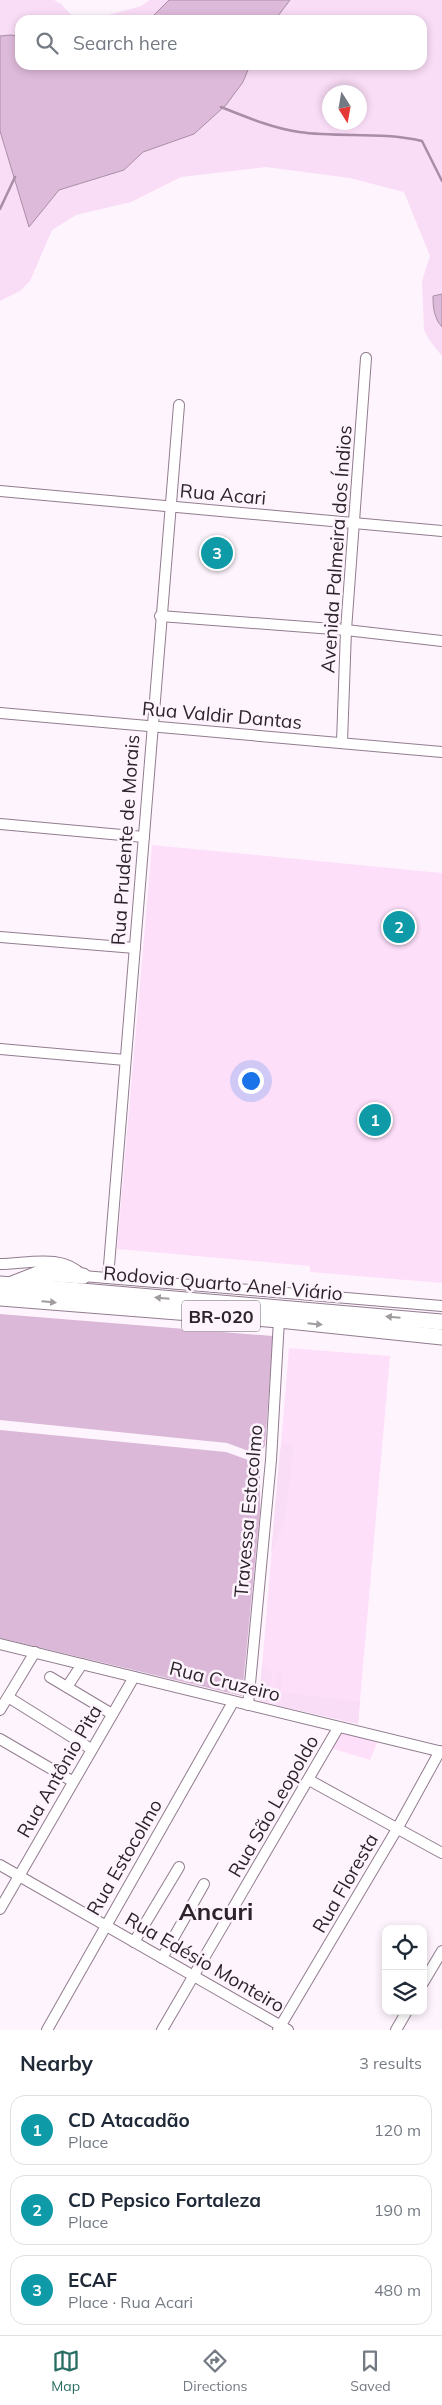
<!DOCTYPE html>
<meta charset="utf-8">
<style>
:root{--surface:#fff;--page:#f2f2f3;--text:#1f2937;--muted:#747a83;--line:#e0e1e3;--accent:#296e62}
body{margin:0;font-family:Mulish,sans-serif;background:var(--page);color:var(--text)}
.controls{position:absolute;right:15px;bottom:15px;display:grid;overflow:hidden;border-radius:10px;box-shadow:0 2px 8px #0003}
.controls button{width:45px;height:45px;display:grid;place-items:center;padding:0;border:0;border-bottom:1px solid var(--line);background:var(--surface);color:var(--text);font:25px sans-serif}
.compass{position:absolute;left:322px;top:85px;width:45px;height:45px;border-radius:50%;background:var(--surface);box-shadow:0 2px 8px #0003;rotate:169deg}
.you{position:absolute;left:250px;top:1080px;width:18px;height:18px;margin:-12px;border:4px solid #fff;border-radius:50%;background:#1a73e8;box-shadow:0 0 0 8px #1a73e833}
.badge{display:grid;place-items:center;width:32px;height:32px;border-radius:50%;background:var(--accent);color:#fff;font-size:16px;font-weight:700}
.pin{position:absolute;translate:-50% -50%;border:2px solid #fff;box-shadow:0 1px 5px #0006}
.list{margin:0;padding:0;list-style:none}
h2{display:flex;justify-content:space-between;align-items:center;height:65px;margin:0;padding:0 20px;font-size:21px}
h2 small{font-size:16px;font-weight:400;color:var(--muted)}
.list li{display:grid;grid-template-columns:32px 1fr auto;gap:15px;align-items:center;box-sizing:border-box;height:70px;margin:0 10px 10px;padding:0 10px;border:1px solid var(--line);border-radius:15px}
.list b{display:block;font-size:19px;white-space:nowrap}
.list p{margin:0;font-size:16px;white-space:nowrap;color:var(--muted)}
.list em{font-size:16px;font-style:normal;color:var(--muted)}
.icon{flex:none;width:28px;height:28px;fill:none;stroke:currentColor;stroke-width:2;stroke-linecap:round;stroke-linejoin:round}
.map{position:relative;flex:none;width:442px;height:2030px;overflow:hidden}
.search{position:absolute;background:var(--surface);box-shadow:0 2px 8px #0003;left:15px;right:15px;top:15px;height:55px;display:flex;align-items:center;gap:12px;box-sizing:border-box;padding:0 18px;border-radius:15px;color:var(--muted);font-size:19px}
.sheet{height:305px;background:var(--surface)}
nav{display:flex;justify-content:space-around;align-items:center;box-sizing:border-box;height:70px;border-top:1px solid var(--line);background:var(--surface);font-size:14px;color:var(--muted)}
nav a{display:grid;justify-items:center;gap:2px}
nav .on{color:var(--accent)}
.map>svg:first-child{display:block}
.built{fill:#fedffa}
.green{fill:#f9dcf6;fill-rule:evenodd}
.forest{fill:#dbb8d8}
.water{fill:#debada;stroke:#a98da6}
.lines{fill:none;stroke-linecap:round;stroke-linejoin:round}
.stream{stroke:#a98da6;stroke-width:2.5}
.minor-casing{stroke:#917c8f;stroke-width:12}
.highway-casing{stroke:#917c8f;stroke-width:17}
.minor{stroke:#fff;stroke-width:10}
.highway{stroke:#fff;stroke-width:15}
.oneway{fill:#a09ca0}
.labels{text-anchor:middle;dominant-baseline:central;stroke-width:5;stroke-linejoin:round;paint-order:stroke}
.shield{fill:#fef4fd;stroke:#6b626a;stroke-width:1}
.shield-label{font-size:18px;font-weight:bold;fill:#2c232b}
.street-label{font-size:19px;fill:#2c232b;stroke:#fef4fd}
.district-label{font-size:24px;font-weight:bold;fill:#2c232b;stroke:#fef4fd}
</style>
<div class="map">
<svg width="442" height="2030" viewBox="0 0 442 2030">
<rect width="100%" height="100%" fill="#fef4fd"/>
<!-- built -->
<g class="built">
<polygon points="152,845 442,873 442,1283 310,1272 310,1266 117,1249"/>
<polygon points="289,1348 390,1356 358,1724 259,1701"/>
<polygon points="340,1732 378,1741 370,1760 330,1748"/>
</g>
<!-- green -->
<g class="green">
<polygon points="0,0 54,0 61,4 76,20 20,20 20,36 0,36"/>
<polygon points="150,0 169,0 149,20 90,20 141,6"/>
<path d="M290,0H442V294L433,296L435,317L442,327V356L430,341L424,330L422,281L430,256L404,192L350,178L266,167L181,177L131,202L76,215L52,230L30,281L20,291L0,301V131L29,226L59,190L124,170L143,152L194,134L243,82L250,65H422V20H275ZM330,92H360V122H330Z"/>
<polygon points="284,1441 291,1446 293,1450 285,1521 271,1553 280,1451"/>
<polygon points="262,1666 272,1672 270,1698 266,1703 259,1701"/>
<polygon points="277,1670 282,1671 281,1692 360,1702 358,1724 277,1705 275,1699"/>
</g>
<!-- forest -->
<g class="forest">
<polygon points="0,1314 273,1336 265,1446 259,1453 254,1453 227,1443 0,1420"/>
<polygon points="0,1430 226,1452 254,1462 260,1469 260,1511 242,1696 0,1638"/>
</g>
<!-- water -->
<g class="water">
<polygon points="169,0 290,0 275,20 149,20"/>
<polygon points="10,35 20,36 20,65 250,65 243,82 226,105 194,134 143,152 124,170 59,190 29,227 0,131 0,36"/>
<path d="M442,294V327C434,318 433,308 433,296Z"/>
</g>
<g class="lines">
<!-- stream -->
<g class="stream">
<path d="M221,107C246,117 272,128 299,132C340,138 381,131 422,141L442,181"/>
<polyline points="0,209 15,177"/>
</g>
<defs>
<g id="minor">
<polyline points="0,491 442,531"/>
<polyline points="160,616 346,630 442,641"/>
<polyline points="0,713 442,752"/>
<polyline points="342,742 346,630 366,358"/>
<polyline points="0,824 144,837"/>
<polyline points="0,937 135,948"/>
<polyline points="0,1049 125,1060"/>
<path d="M0,1264C27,1264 62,1253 83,1276L442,1306"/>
<polyline points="108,1278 179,405"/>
<polyline points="0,1644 442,1752"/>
<polyline points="50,1677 112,1714"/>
<polyline points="67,1687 82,1664"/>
<polyline points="8,1697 91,1749"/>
<polyline points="248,1705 271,1460 279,1320"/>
<polyline points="0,1710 35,1652"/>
<polyline points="0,1739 72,1781"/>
<polyline points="309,1780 442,1853"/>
<polyline points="0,1865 288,2030"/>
<polyline points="0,1909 134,1677"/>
<polyline points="134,1942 179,1867"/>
<polyline points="162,1958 204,1884"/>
<polyline points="423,1983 442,1951"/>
<polyline points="47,2030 233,1702"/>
<polyline points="162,2030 338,1728"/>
<polyline points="278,2030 397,1829 440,1751"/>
<polyline points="396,2030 407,2011"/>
</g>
<g id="highway">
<polyline points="0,1284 442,1322"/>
<polyline points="12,1284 40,1273 83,1276"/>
<polyline points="0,1298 279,1320 442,1337"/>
</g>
</defs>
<!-- minor casing -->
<use href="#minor" class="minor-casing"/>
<!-- highway casing -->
<use href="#highway" class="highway-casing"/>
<!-- minor -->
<use href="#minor" class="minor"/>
<!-- highway -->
<use href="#highway" class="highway"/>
</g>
<!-- one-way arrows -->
<defs><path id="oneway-solid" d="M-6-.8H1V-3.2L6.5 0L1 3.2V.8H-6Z" transform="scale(1.25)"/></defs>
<g class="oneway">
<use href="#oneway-solid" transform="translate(162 1298) rotate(-175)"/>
<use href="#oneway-solid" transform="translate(49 1302) rotate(5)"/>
<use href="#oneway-solid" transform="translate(393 1317) rotate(-175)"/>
<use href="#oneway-solid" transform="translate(315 1324) rotate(6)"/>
</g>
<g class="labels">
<!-- shield labels -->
<rect class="shield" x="182" y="1300.5" width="78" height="31" rx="4"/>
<g class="shield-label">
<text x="221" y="1316">BR-020</text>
</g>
<!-- street labels -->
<g class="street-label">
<text transform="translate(223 494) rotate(5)">Rua Acari</text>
<text transform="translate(336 549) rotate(-86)">Avenida Palmeira dos Índios</text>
<text transform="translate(222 715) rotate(5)">Rua Valdir Dantas</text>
<text transform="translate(125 840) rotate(-86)">Rua Prudente de Morais</text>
<text transform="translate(223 1283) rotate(5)">Rodovia Quarto Anel Viário</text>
<text transform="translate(248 1511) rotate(-85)">Travessa Estocolmo</text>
<text transform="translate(225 1681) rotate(14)">Rua Cruzeiro</text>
<text transform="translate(59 1771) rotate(-60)">Rua Antônio Pita</text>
<text transform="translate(273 1806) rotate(-60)">Rua São Leopoldo</text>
<text transform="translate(124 1857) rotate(-60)">Rua Estocolmo</text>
<text transform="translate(345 1883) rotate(-60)">Rua Floresta</text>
<text transform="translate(205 1962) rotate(30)">Rua Edésio Monteiro</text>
</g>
<!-- district labels -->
<g class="district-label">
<text x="216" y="1911">Ancuri</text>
</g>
</g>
</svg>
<div class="controls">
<button><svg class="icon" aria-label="locate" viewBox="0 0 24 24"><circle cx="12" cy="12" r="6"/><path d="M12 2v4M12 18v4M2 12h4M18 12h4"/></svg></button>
<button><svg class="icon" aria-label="layers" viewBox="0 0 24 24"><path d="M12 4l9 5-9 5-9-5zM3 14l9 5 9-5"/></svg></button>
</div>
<svg class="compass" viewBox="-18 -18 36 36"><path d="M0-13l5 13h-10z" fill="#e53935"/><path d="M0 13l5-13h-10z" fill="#747a83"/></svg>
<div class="you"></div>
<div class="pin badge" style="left:375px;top:1120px;background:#0f9aa8">1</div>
<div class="pin badge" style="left:399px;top:927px;background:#0f9aa8">2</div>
<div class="pin badge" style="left:217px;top:553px;background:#0f9aa8">3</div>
<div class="search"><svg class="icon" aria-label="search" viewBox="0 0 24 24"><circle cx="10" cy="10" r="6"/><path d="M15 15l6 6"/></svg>Search here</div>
</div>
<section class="sheet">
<h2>Nearby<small>3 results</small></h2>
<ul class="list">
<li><span class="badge" style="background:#0f9aa8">1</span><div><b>CD Atacadão</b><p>Place</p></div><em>120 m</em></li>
<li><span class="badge" style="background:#0f9aa8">2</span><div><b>CD Pepsico Fortaleza</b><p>Place</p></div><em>190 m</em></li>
<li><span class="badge" style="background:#0f9aa8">3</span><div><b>ECAF</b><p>Place · Rua Acari</p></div><em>480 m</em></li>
</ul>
</section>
<nav>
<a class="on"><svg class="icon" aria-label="map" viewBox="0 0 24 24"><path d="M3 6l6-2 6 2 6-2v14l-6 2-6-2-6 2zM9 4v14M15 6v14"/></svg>Map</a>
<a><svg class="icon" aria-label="directions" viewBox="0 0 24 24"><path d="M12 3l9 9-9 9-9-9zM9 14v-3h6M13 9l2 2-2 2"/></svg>Directions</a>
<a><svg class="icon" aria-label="saved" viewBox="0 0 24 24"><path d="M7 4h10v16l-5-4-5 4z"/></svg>Saved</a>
</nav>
